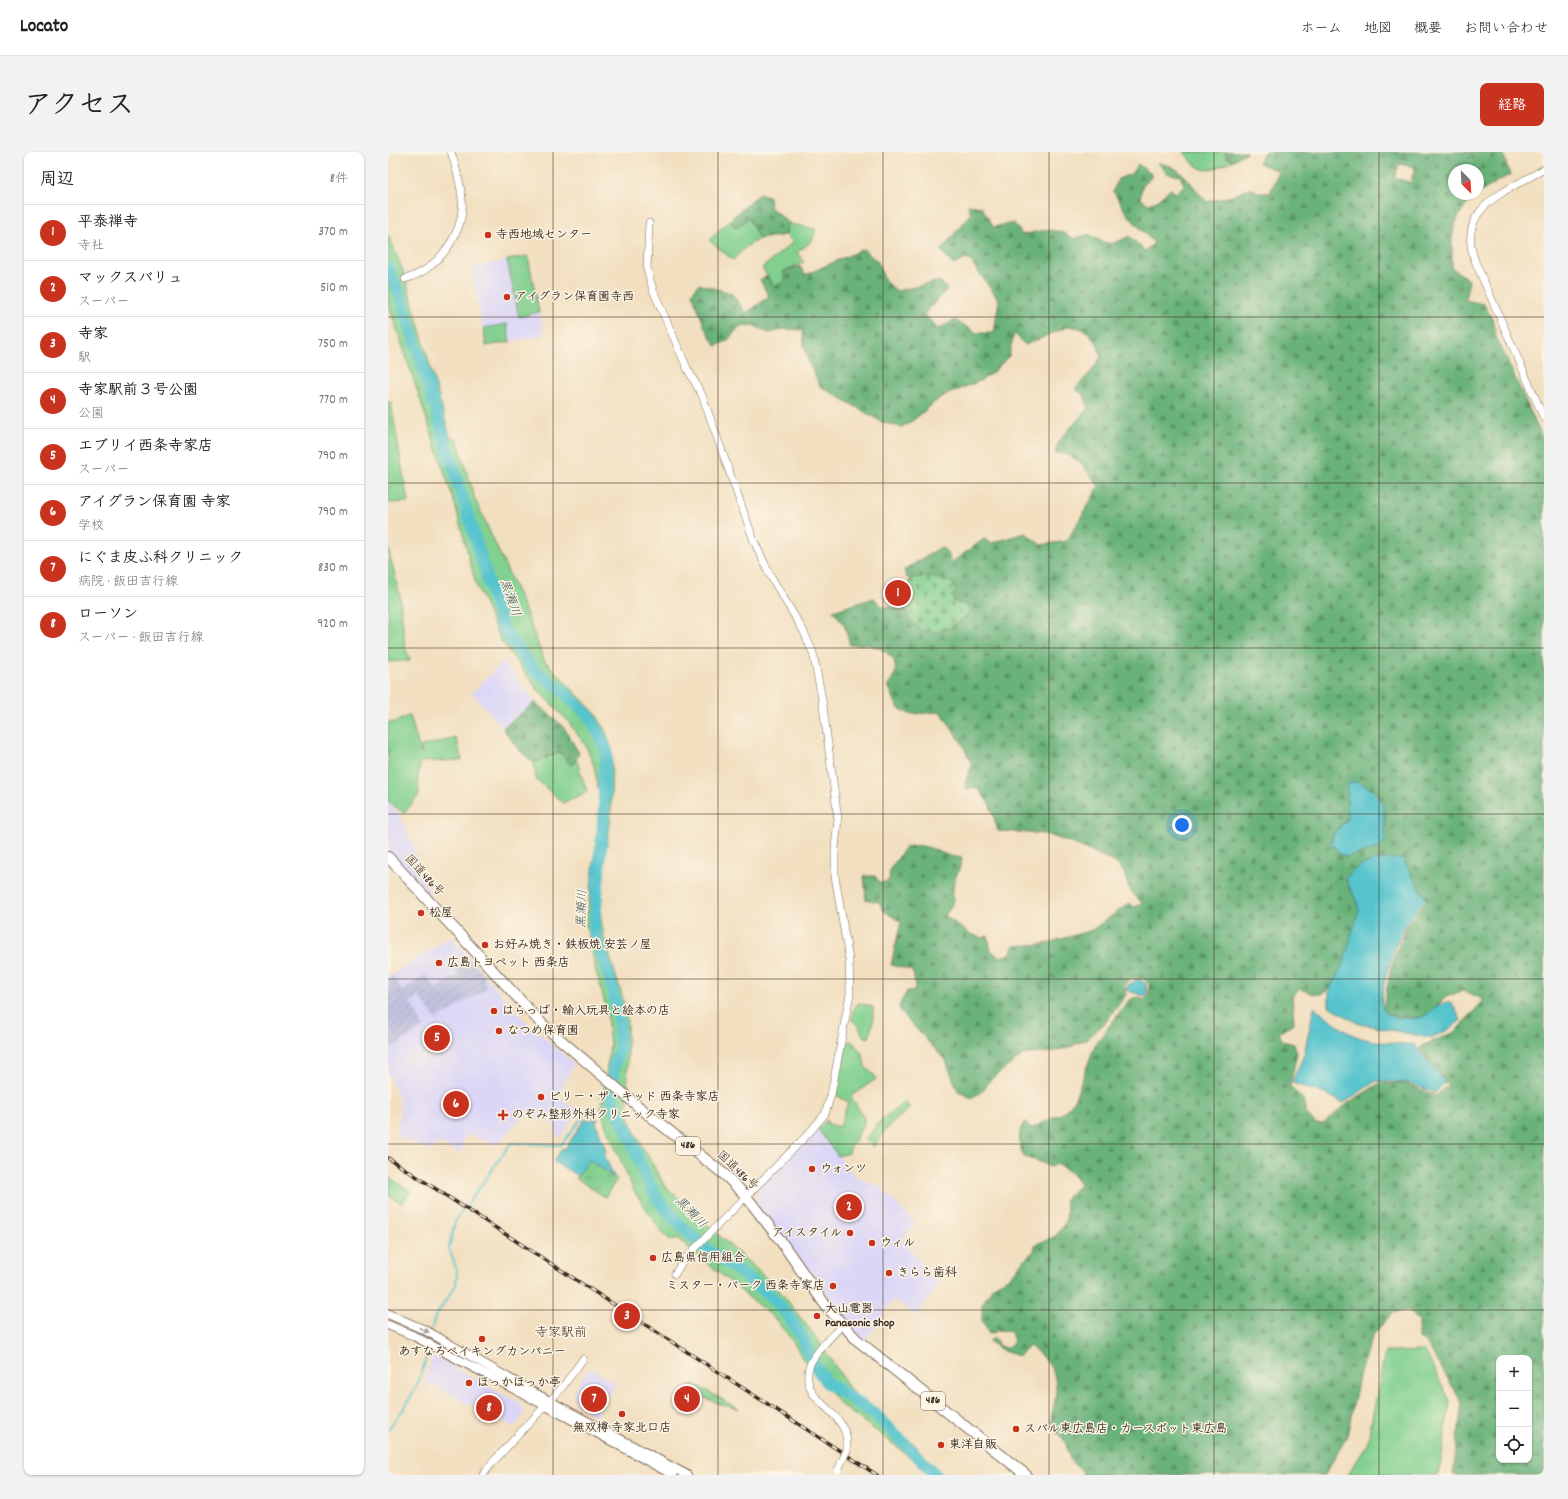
<!DOCTYPE html>
<html lang="ja">
<meta charset="utf-8">
<style>
:root{--surface:#fff;--page:#f2f2f2;--text:#222;--muted:#767676;--line:#e0e0e0;--accent:#c8321e}
body{margin:0;font-family:Dekko,"Klee One",sans-serif;background:var(--page);color:var(--text)}
.controls{position:absolute;right:12px;bottom:12px;display:grid;overflow:hidden;border-radius:8px;box-shadow:0 1px 3px #0004}
.controls button{width:36px;height:36px;display:grid;place-items:center;padding:0;border:0;border-bottom:1px solid var(--line);background:var(--surface);color:var(--text);font:20px sans-serif}
.compass{position:absolute;left:1060px;top:12px;width:36px;height:36px;border-radius:50%;background:var(--surface);box-shadow:0 1px 3px #0004;rotate:156deg}
.you{position:absolute;left:794px;top:673px;width:14px;height:14px;margin:-10px;border:3px solid #fff;border-radius:50%;background:#1a73e8;box-shadow:0 0 0 6px #1a73e833}
.badge{display:grid;place-items:center;width:26px;height:26px;border-radius:50%;background:var(--accent);color:#fff;font-size:13px;font-weight:700}
.pin{position:absolute;translate:-50% -50%;border:2px solid #fff;box-shadow:0 1px 4px #0006}
.list{margin:0;padding:0;list-style:none}
h2{display:flex;justify-content:space-between;align-items:center;height:52px;margin:0;padding:0 16px;font-size:17px}
h2 small{font-size:13px;font-weight:400;color:var(--muted)}
.list li{display:grid;grid-template-columns:26px 1fr auto;gap:12px;align-items:center;box-sizing:border-box;height:56px;padding:0 16px;border-top:1px solid var(--line)}
.list b{display:block;font-size:15px;white-space:nowrap}
.list p{margin:0;font-size:13px;white-space:nowrap;color:var(--muted)}
.list em{font-size:13px;font-style:normal;color:var(--muted)}
.icon{flex:none;width:22px;height:22px;fill:none;stroke:currentColor;stroke-width:2;stroke-linecap:round;stroke-linejoin:round}
.map{position:relative;flex:none;width:1156px;height:1323px;overflow:hidden;border-radius:8px}
header{display:flex;align-items:center;gap:24px;box-sizing:border-box;height:56px;padding:0 20px;background:var(--surface);border-bottom:1px solid var(--line)}
header strong{font-size:19px}
nav{display:flex;gap:22px;margin-inline-start:auto;font-size:14px}
.intro{display:flex;align-items:center;justify-content:space-between;box-sizing:border-box;height:96px;padding:0 24px}
h1{margin:0;font-size:28px}
.button{padding:10px 18px;border-radius:8px;background:var(--accent);color:#fff;font-size:14px;font-weight:700}
main{display:flex;gap:24px;padding:0 24px}
aside{flex:1;background:var(--surface);border-radius:8px;box-shadow:0 1px 3px #0004}
.map>svg:first-child{display:block}
.built{fill:#dbd6f7}
.industrial{fill:url(#industrial-furrows)}
.grass{fill:#82d08f;stroke:#5e7d56}
.forest{fill:url(#forest-firs);stroke:#526e4c;fill-rule:evenodd}
.cemetery{fill:url(#cemetery-stones);stroke:#5e7d56}
.park{fill:url(#park-tufts);stroke:#5e7d56}
.water{fill:#57c4cd;stroke:#497776}
.lines{fill:none;stroke-linecap:round;stroke-linejoin:round}
.stream{stroke:#57c4cd;stroke-width:2}
.river{stroke:#57c4cd;stroke-width:12}
.tertiary-casing{stroke:#7b6957;stroke-width:8}
.secondary-casing{stroke:#7b6957;stroke-width:10}
.trunk-casing{stroke:#7b6957;stroke-width:12}
.tertiary{stroke:#fff;stroke-width:7}
.secondary{stroke:#fff;stroke-width:8}
.trunk{stroke:#fff;stroke-width:10}
.rail-casing{stroke:#3b2a1e;stroke-width:3.5}
.rail{stroke:#fcf5e5;stroke-width:2;stroke-dasharray:6;stroke-linecap:butt}
.tertiary-bridge-casing{stroke:#7b6957;stroke-width:8;stroke-linecap:butt}
.tertiary-bridge{stroke:#fff;stroke-width:7}
.oneway{fill:#a79f9a}
.grid{fill:none;stroke:#3b2a1e;stroke-width:1;stroke-opacity:0.55}
.poi-dot{fill:#c8321e;stroke:#fcf5e5;stroke-width:1.5}
.labels{text-anchor:middle;dominant-baseline:central;stroke-width:3;stroke-linejoin:round;paint-order:stroke}
.shield{fill:#fcf5e5;stroke:#75675a;stroke-width:1}
.shield-label{font-size:11px;font-weight:bold;fill:#3b2a1e}
.poi-label{font-size:12px;font-weight:bold;fill:#3b2a1e;stroke:#fcf5e5;text-anchor:start}
.street-label{font-size:12px;fill:#3b2a1e;stroke:#fcf5e5}
.water-label{font-size:13px;font-style:italic;fill:#435853;stroke:#fcf5e5}
.neighbourhood-label{font-size:13px;fill:#3b2a1e;stroke:#fcf5e5}
</style>
<header>
<strong>Locato</strong>
<nav><a>ホーム</a><a>地図</a><a>概要</a><a>お問い合わせ</a></nav>
</header>
<div class="intro"><h1>アクセス</h1><a class="button">経路</a></div>
<main>
<aside>
<h2>周辺<small>8件</small></h2>
<ul class="list">
<li><span class="badge">1</span><div><b>平泰禅寺</b><p>寺社</p></div><em>370 m</em></li>
<li><span class="badge">2</span><div><b>マックスバリュ</b><p>スーパー</p></div><em>510 m</em></li>
<li><span class="badge">3</span><div><b>寺家</b><p>駅</p></div><em>750 m</em></li>
<li><span class="badge">4</span><div><b>寺家駅前３号公園</b><p>公園</p></div><em>770 m</em></li>
<li><span class="badge">5</span><div><b>エブリイ西条寺家店</b><p>スーパー</p></div><em>790 m</em></li>
<li><span class="badge">6</span><div><b>アイグラン保育園 寺家</b><p>学校</p></div><em>790 m</em></li>
<li><span class="badge">7</span><div><b>にぐま皮ふ科クリニック</b><p>病院 · 飯田吉行線</p></div><em>830 m</em></li>
<li><span class="badge">8</span><div><b>ローソン</b><p>スーパー · 飯田吉行線</p></div><em>920 m</em></li>
</ul>
</aside>
<div class="map">
<svg width="1156" height="1323" viewBox="0 0 1156 1323">
<defs>
<pattern id="industrial-furrows" width="10" height="10" patternUnits="userSpaceOnUse"><rect width="10" height="10" fill="#c1c2dd"/><path d="M-1 1l2-2M0 10L10 0M9 11l2-2" fill="none" stroke="#a7a7bd"/></pattern>
<pattern id="forest-firs" width="22" height="20" patternUnits="userSpaceOnUse"><rect width="22" height="20" fill="#69b27a"/><path d="M5 1l3.5 6h-7zM16 11l3.5 6h-7z" fill="#589163"/></pattern>
<pattern id="cemetery-stones" width="16" height="16" patternUnits="userSpaceOnUse"><rect width="16" height="16" fill="#82d08f"/><path d="M2 7V4a2 2 0 0 1 4 0v3zM10 15v-3a2 2 0 0 1 4 0v3z" fill="#6ca974"/></pattern>
<pattern id="park-tufts" width="24" height="20" patternUnits="userSpaceOnUse"><rect width="24" height="20" fill="#82d08f"/><path d="M3 7l-1-3M5 7V3M7 7l1-3M15 17l-1-3M17 17v-4M19 17l1-3" fill="none" stroke="#6ca974"/></pattern>
</defs>
<rect width="100%" height="100%" fill="#fcf5e5"/>
<filter id="ink" filterUnits="userSpaceOnUse"><feTurbulence type="fractalNoise" baseFrequency=".025" numOctaves="2"/><feDisplacementMap in="SourceGraphic" scale="8" xChannelSelector="R" yChannelSelector="G"/><feConvolveMatrix kernelMatrix="1 2 1 2 8 2 1 2 1" color-interpolation-filters="sRGB"/></filter>
<filter id="wash" filterUnits="userSpaceOnUse"><feTurbulence type="fractalNoise" baseFrequency=".012" numOctaves="4" result="noise"/><feDisplacementMap in="SourceGraphic" scale="16" xChannelSelector="R" yChannelSelector="G"/><feGaussianBlur stdDeviation="0.9" result="paint"/><feColorMatrix in="noise" values="0 0 0 0 0 0 0 0 0 0 0 0 0 0 0 0 0 1.4 0 .05"/><feComposite in="paint" operator="in"/></filter>
<g filter="url(#wash)">
<rect width="100%" height="100%" fill="#f2dfc0"/>
<!-- built -->
<g class="built">
<polygon points="140,104 156,183 98,194 83,116"/>
<polygon points="115,509 147,550 115,576 84,541"/>
<polygon points="0,651 10,660 25,692 35,726 43,744 42,746 0,699"/>
<polygon points="63,785 134,866 186,912 169,945 191,958 173,985 168,982 167,976 162,970 135,963 109,993 78,982 75,987 75,996 71,1002 51,990 43,999 9,984 12,962 11,947 0,921 0,825"/>
<polygon points="430,977 462,1019 472,1028 490,1033 528,1072 513,1088 528,1104 536,1117 552,1131 528,1164 508,1149 505,1149 495,1162 491,1172 475,1189 450,1161 437,1138 371,1055 369,1045 371,1038 388,1012 413,988"/>
<polygon points="45,1204 132,1251 136,1259 133,1267 126,1275 36,1229"/>
<polygon points="204,1217 228,1232 207,1264 187,1251 185,1241 199,1218"/>
</g>
<!-- industrial -->
<polygon class="industrial" points="80,805 95,821 98,837 48,868 32,845 22,850 36,875 3,896 0,885 0,827 5,824 14,838 38,823 48,837 70,823 66,815"/>
<!-- grass -->
<g class="grass">
<path d="M796,0H837L838,6H842L844,9C819,20 814,24 796,0Z"/>
<polygon points="361,66 371,87 359,94 345,108 321,88 341,69 348,76"/>
<path d="M402,72L428,77C427,89 418,94 409,100L416,110L396,119V129L387,135L374,116L405,90L398,83V75Z"/>
<polygon points="0,83 16,121 61,281 63,286 69,287 87,347 136,455 156,508 208,562 218,580 224,598 223,668 216,711 212,760 216,786 234,843 239,868 240,962 248,983 277,1034 391,1138 431,1189 464,1240 526,1292 553,1323 540,1323 527,1309 494,1283 454,1254 414,1206 406,1191 387,1167 289,1086 284,1089 274,1081 246,1039 217,972 213,956 222,894 218,855 208,819 198,773 213,653 206,614 198,594 179,568 150,538 113,489 88,433 66,349 0,151"/>
<polygon points="140,104 151,160 131,165 119,108"/>
<polygon points="119,172 122,190 98,194 96,176"/>
<polygon points="0,250 3,250 20,350 0,351"/>
<polygon points="0,395 12,445 17,495 22,509 0,510"/>
<polygon points="22,563 33,602 33,594 68,586 74,608 33,610 30,623 31,643 16,661 0,650 0,570 7,570"/>
<polygon points="172,600 184,614 188,606 199,640 175,651 148,627 146,611"/>
<polygon points="471,851 485,855 485,869 481,886 475,884 471,875 464,868 465,858"/>
<polygon points="464,889 475,903 477,914 487,924 488,927 463,944 476,966 476,971 460,1001 450,1004 430,977 439,968 440,972 452,975 460,950 448,943 458,890"/>
<polygon points="0,1025 23,1039 14,1051 0,1043"/>
<polygon points="1037,1199 1062,1249 1051,1323 960,1323 979,1293 997,1200"/>
</g>
<!-- forest -->
<g class="forest">
<polygon points="837,0 859,0 844,9 842,6 838,6"/>
<path d="M876,0H1115L1122,23C1101,34 1076,48 1067,72C1063,85 1064,103 1064,116L1081,128L1077,148L1096,152C1101,164 1108,167 1107,182L1156,289V1323H1065L1074,1251L1040,1193L1031,1186V1169L1020,1158L1004,1161L985,1183L972,1220L959,1284L937,1323H694L695,1319C681,1310 682,1308 678,1292C676,1284 665,1281 663,1270C663,1264 666,1255 667,1249C671,1220 663,1212 642,1194L631,1204L615,1199L601,1189L607,1186L611,1194L619,1196L626,1190L623,1180L611,1178L601,1182L594,1168V1153L605,1134L622,1125L634,1110L646,1099L647,1093C652,1090 665,1086 667,1084C679,1074 681,1061 677,1047L692,1033C686,1023 679,1016 668,1012L662,1015L650,1009L636,1005C631,995 629,979 637,969L642,977L675,961L686,949L707,893L741,848L749,845L756,848L761,843V832L755,826H742L736,834L738,843L717,871L699,887L682,895L662,900L635,903L602,928L596,938L583,946L570,939L558,909L513,860L511,854L519,839H527L526,824L523,818L503,813L513,770L496,759L491,750L478,748L476,724H487L492,731L501,729L502,717L518,695C523,694 529,693 534,694C549,696 559,707 574,705C573,722 561,728 566,748L557,764L582,782L594,786L600,784L603,799L611,805L622,802L625,794L656,792L704,778L741,751L747,755L754,751L742,738L736,721L728,711L710,702L681,690L657,682L610,679L602,653L590,636L579,637L577,630L584,613L574,591L553,560L522,562L510,556L500,533L508,520L506,508C492,493 481,491 462,493L456,472L445,459L486,446L495,455L516,456L530,476L572,469L583,459L580,454L567,450L564,444L542,425L519,426L516,418L553,395L560,401L563,411L596,387L603,391L637,381L653,393L679,389L711,334C697,318 690,301 667,301L671,289L700,256L696,243L687,237L704,219L713,205L710,193L701,181L692,176L681,174L637,193L626,181L621,204L605,220L592,229L553,245L522,271L513,275L494,270L432,234L421,211L416,195L415,178L398,177L381,181L365,173L352,174L339,189L328,194L317,176L304,141L311,132L343,141L358,161L381,145L372,128L379,124L387,135L396,129V119L412,114L417,123L475,97L490,110L497,129L509,139L552,129L559,137L536,162L550,177L567,168L589,181H606L611,148L580,106L565,113L553,98L583,62L580,53L594,55L605,75L626,71L634,83C656,78 666,74 686,87L701,82C719,93 722,95 741,84L757,99L766,91L739,62L725,39L730,27L743,22L750,12L765,23L754,35L752,46L760,52L769,49L782,37L788,41L796,33L792,24L779,21L770,11C796,14 802,33 819,50L844,44L862,36L872,41H882L891,19L871,11ZM1012,12L1027,15L1023,31L1006,25ZM1066,18H1090V42H1066ZM986,637C1000,651 995,669 998,687L958,705L952,702L943,691L946,681ZM1014,706L1039,748L1018,775L1003,814L995,859L1001,864L1031,866L1043,860L1058,845L1075,838L1096,848L1067,880L1034,894L1032,897L1060,933L1048,944L1019,932L992,931L960,951L935,972H928L918,961L915,947L902,934L909,901L906,892L895,889L891,881L906,871L904,844L912,837C917,839 927,843 932,842C955,837 965,777 971,757L970,751L961,736ZM1111,1206H1141V1308H1111Z"/>
<polygon points="371,42 381,44 382,55 402,72 398,75 398,83 371,87 361,66 348,76 341,69"/>
<polygon points="147,550 175,574 191,601 184,614 172,600 146,611 129,596 115,576"/>
</g>
<!-- cemetery -->
<path class="cemetery" d="M542,425L563,430L568,438L564,444L566,450L580,454L583,458C569,472 551,487 531,476C525,472 520,462 516,456L522,426Z"/>
<!-- park -->
<g class="park">
<polygon points="517,950 522,956 501,974 486,995 477,988 493,968"/>
<polygon points="201,1008 229,1027 217,1045 188,1026"/>
<polygon points="305,1231 351,1257 338,1254 306,1242 309,1254 307,1260 291,1249"/>
</g>
<!-- water -->
<g class="water">
<path d="M969,630C1004,645 993,657 998,687L991,696L958,705L952,702L943,691L946,681L959,668L960,631Z"/>
<path d="M1014,706L1038,747C1031,755 1023,764 1017,774C1009,787 985,849 997,860C1004,867 1020,866 1029,866C1042,865 1052,846 1064,851L1073,868L1062,877L1045,885H1037L969,871L941,854V839L956,810L971,757C969,746 961,737 958,726C974,707 990,708 1014,706Z"/>
<polygon points="748,828 753,828 758,832 759,842 756,844 738,838 739,834"/>
<path d="M926,855C938,863 950,875 963,882C982,891 1007,891 1027,893L1057,930L1047,941L1021,931L988,929L955,951L940,943L907,932L905,928L916,903Z"/>
<polygon points="210,967 208,971 218,999 216,1002 226,1025 201,1008 190,1024 166,1010 166,1008 173,998 177,997 196,968"/>
</g>
<g class="lines">
<!-- stream -->
<g class="stream">
<polyline points="212,945 224,939"/>
<polyline points="43,1179 47,1165 68,1133 69,1119 61,1096 67,1070 123,991 173,993 203,954"/>
<path d="M0,1277C22,1251 35,1228 40,1193"/>
</g>
<!-- river -->
<polyline class="river" points="0,116 11,141 28,193 112,468 118,481 146,518 175,539 202,565 219,599 216,623 216,658 206,780 223,830 231,870 232,895 226,914 224,939 226,954 239,978 256,1021 270,1048 293,1074 322,1100 337,1109 384,1145 400,1163 415,1187 424,1209 438,1230 486,1261 548,1323"/>
</g>
</g>
<g filter="url(#ink)">
<g class="lines">
<defs>
<g id="tertiary">
<path d="M1156,17C1118,40 1067,55 1087,109L1156,266"/>
<polyline points="261,71 259,117 265,138 299,216 314,243 366,389 382,423 416,480 425,501 434,547 450,667 447,696 447,724 461,808 462,842 443,943 437,962 421,981 319,1084 294,1110 287,1122"/>
<path d="M17,127C49,118 77,82 74,48C73,31 68,16 63,0"/>
<path d="M454,1173C445,1183 425,1202 421,1215C413,1245 443,1253 454,1274C459,1281 459,1289 459,1298"/>
<polyline points="95,1323 104,1311 173,1237 195,1207"/>
</g>
<g id="secondary">
<polyline points="0,1162 37,1178 145,1240 299,1323"/>
<polyline points="0,1173 26,1184 207,1280 285,1323"/>
</g>
<polyline id="trunk" points="0,705 154,872 251,955 337,1023 357,1043 392,1088 438,1154 468,1187 638,1323"/>
</defs>
<!-- tertiary casing -->
<use href="#tertiary" class="tertiary-casing"/>
<!-- secondary casing -->
<use href="#secondary" class="secondary-casing"/>
<!-- trunk casing -->
<use href="#trunk" class="trunk-casing"/>
<!-- tertiary -->
<use href="#tertiary" class="tertiary"/>
<!-- secondary -->
<use href="#secondary" class="secondary"/>
<!-- trunk -->
<use href="#trunk" class="trunk"/>
<defs>
<polyline id="rail" points="0,1006 489,1323"/>
</defs>
<!-- rail casing -->
<use href="#rail" class="rail-casing"/>
<!-- rail -->
<use href="#rail" class="rail"/>
<defs>
<polyline id="tertiary-bridge" points="450,1318 459,1298"/>
</defs>
<!-- tertiary-bridge casing -->
<use href="#tertiary-bridge" class="tertiary-bridge-casing"/>
<!-- tertiary-bridge -->
<use href="#tertiary-bridge" class="tertiary-bridge"/>
</g>
<!-- one-way arrows -->
<defs><path id="oneway-solid" d="M-6-.8H1V-3.2L6.5 0L1 3.2V.8H-6Z"/></defs>
<use class="oneway" href="#oneway-solid" transform="translate(36 1178) rotate(25)"/>
</g>
<!-- grid -->
<path class="grid" d="M165,0V1323M330,0V1323M495,0V1323M661,0V1323M826,0V1323M991,0V1323M0,165H1156M0,331H1156M0,496H1156M0,662H1156M0,827H1156M0,992H1156M0,1158H1156"/>
<!-- markers -->
<g class="poi-dot">
<circle cx="100" cy="83" r="4"/>
<circle cx="119" cy="145" r="4"/>
<circle cx="33" cy="761" r="4"/>
<circle cx="97" cy="793" r="4"/>
<circle cx="51" cy="811" r="4"/>
<circle cx="106" cy="859" r="4"/>
<circle cx="111" cy="879" r="4"/>
<circle cx="153" cy="945" r="4"/>
<path d="M113 957h4v4h4v4h-4v4h-4v-4h-4v-4h4z"/>
<circle cx="424" cy="1017" r="4"/>
<circle cx="462" cy="1081" r="4"/>
<circle cx="484" cy="1091" r="4"/>
<circle cx="265" cy="1106" r="4"/>
<circle cx="501" cy="1121" r="4"/>
<circle cx="445" cy="1134" r="4"/>
<circle cx="429" cy="1164" r="4"/>
<circle cx="94" cy="1187" r="4"/>
<circle cx="81" cy="1231" r="4"/>
<circle cx="234" cy="1262" r="4"/>
<circle cx="628" cy="1277" r="4"/>
<circle cx="553" cy="1293" r="4"/>
</g>
<g class="labels">
<!-- shield labels -->
<g class="shield">
<rect x="288" y="985" width="24" height="18" rx="3"/>
<rect x="533" y="1240" width="24" height="18" rx="3"/>
</g>
<g class="shield-label">
<text x="300" y="994">486</text>
<text x="545" y="1249">486</text>
</g>
<!-- poi labels -->
<g class="poi-label">
<text x="108" y="83">寺西地域センター</text>
<text x="127" y="145">アイグラン保育園寺西</text>
<text x="41" y="761">松屋</text>
<text x="105" y="793">お好み焼き・鉄板焼 安芸ノ屋</text>
<text x="59" y="811">広島トヨペット 西条店</text>
<text x="114" y="859">はらっぱ・輸入玩具と絵本の店</text>
<text x="119" y="879">なつめ保育園</text>
<text x="161" y="945">ビリー・ザ・キッド 西条寺家店</text>
<text x="124" y="963">のぞみ整形外科クリニック寺家</text>
<text x="432" y="1017">ウォンツ</text>
<text x="454" y="1081" text-anchor="end">アイスタイル</text>
<text x="492" y="1091">ウィル</text>
<text x="273" y="1106">広島県信用組合</text>
<text x="509" y="1121">きらら歯科</text>
<text x="437" y="1134" text-anchor="end">ミスター・バーク 西条寺家店</text>
<text x="437" y="1157">大山電器<tspan x="437" dy="14">Panasonic Shop</tspan></text>
<text x="94" y="1200" text-anchor="middle">あすなろベイキングカンパニー</text>
<text x="89" y="1231">ほっかほっか亭</text>
<text x="234" y="1276" text-anchor="middle">無双樽 寺家北口店</text>
<text x="636" y="1277">スバル東広島店・カースポット東広島</text>
<text x="561" y="1293">東洋自販</text>
</g>
<!-- street labels -->
<g class="street-label">
<text transform="translate(36 724) rotate(47)">国道486号</text>
<text transform="translate(349 1019) rotate(43)">国道486号</text>
</g>
<!-- water labels -->
<g class="water-label">
<text transform="translate(121 446) rotate(70)">黒瀬川</text>
<text transform="translate(195 757) rotate(-88)">黒瀬川</text>
<text transform="translate(302 1061) rotate(46)">黒瀬川</text>
</g>
<!-- neighbourhood labels -->
<g class="neighbourhood-label">
<text x="173" y="1181">寺家駅前</text>
</g>
</g>
</svg>
<div class="controls">
<button>+</button>
<button>−</button>
<button><svg class="icon" aria-label="locate" viewBox="0 0 24 24"><circle cx="12" cy="12" r="6"/><path d="M12 2v4M12 18v4M2 12h4M18 12h4"/></svg></button>
</div>
<svg class="compass" viewBox="-18 -18 36 36"><path d="M0-13l5 13h-10z" fill="#e53935"/><path d="M0 13l5-13h-10z" fill="#767676"/></svg>
<div class="you"></div>
<div class="pin badge" style="left:510px;top:441px">1</div>
<div class="pin badge" style="left:461px;top:1055px">2</div>
<div class="pin badge" style="left:239px;top:1164px">3</div>
<div class="pin badge" style="left:299px;top:1247px">4</div>
<div class="pin badge" style="left:49px;top:886px">5</div>
<div class="pin badge" style="left:68px;top:952px">6</div>
<div class="pin badge" style="left:206px;top:1247px">7</div>
<div class="pin badge" style="left:101px;top:1256px">8</div>
</div>
</main>
